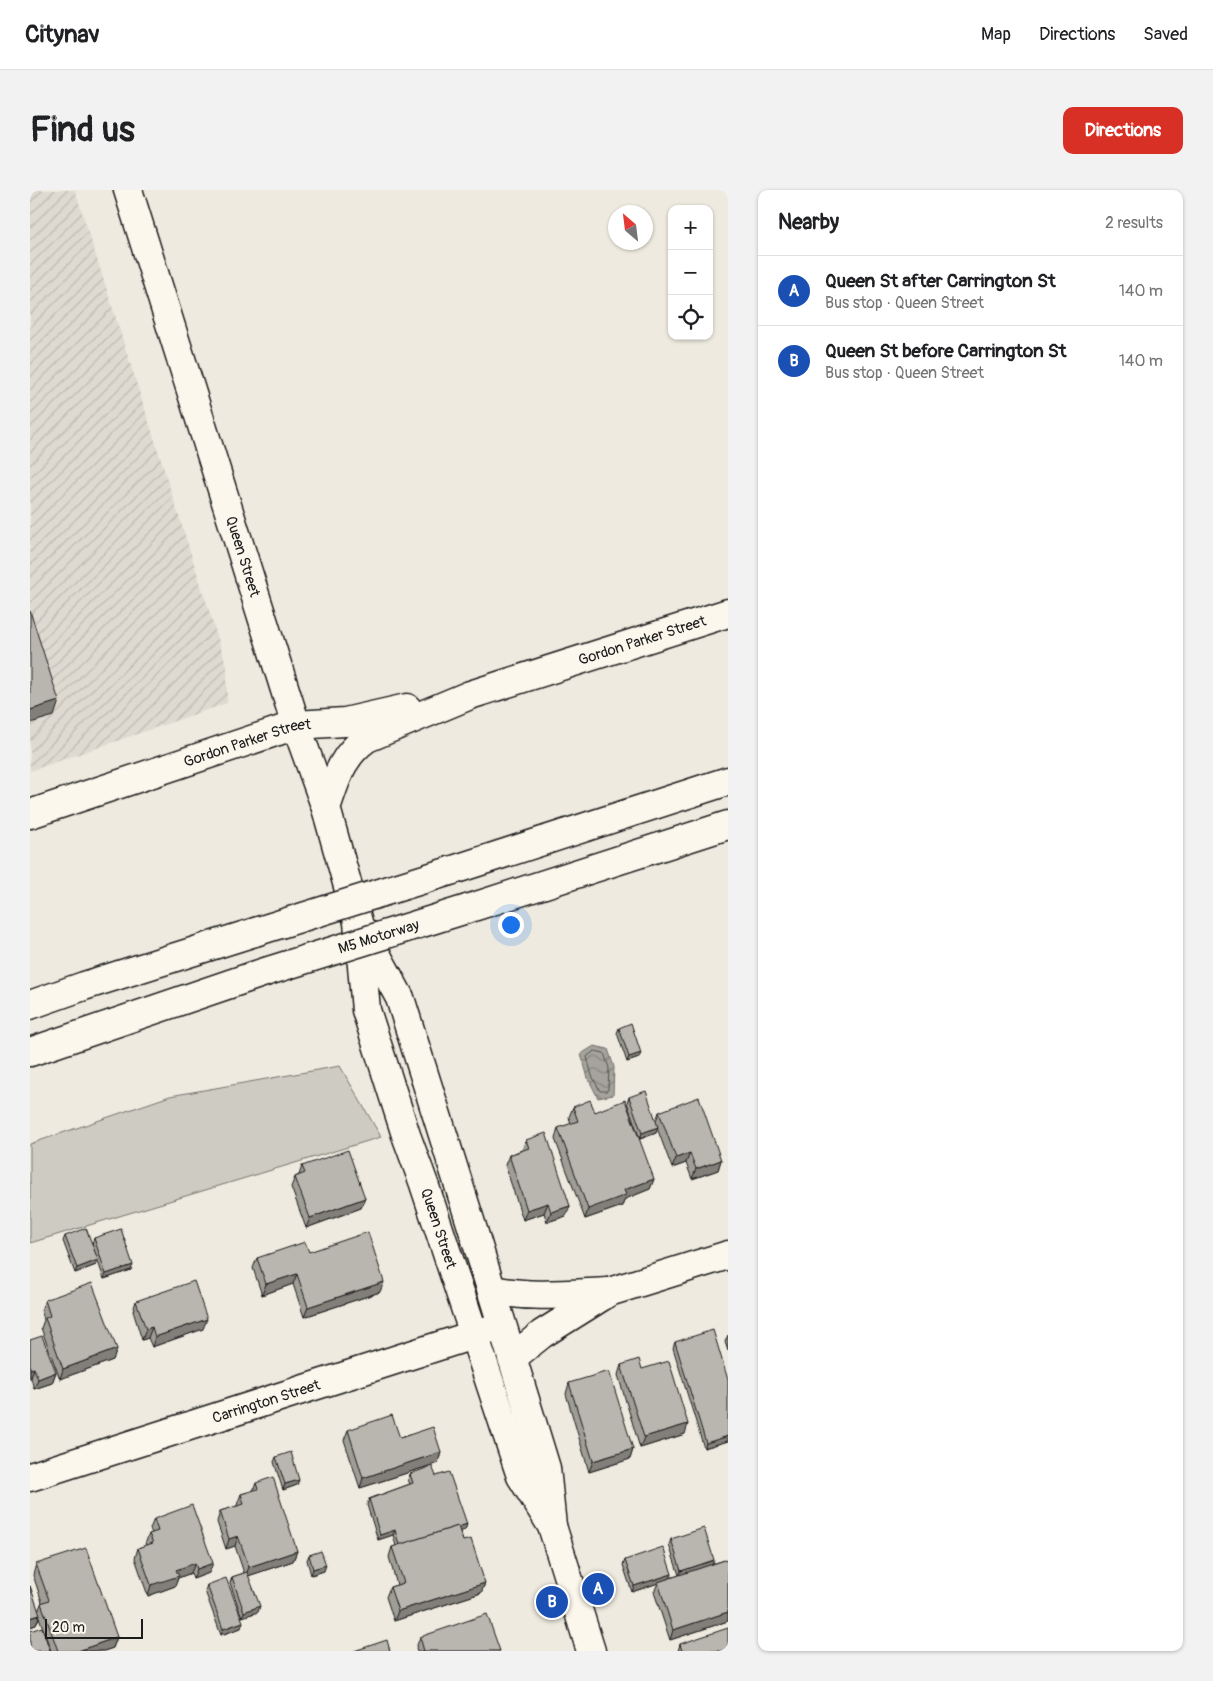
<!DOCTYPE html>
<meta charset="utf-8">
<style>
:root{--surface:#fff;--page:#f2f2f2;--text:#202124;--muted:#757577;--line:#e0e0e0;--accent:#d93025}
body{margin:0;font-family:Pangolin,sans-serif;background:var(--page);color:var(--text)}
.controls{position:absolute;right:15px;top:15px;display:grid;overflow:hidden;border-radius:10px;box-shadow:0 1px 4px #0004}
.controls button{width:45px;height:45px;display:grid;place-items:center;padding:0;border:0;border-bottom:1px solid var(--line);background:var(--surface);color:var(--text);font:25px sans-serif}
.compass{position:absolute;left:578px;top:15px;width:45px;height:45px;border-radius:50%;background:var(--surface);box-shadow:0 1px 4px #0004;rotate:332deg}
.scale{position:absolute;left:15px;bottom:12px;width:98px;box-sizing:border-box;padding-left:5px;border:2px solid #1c1c1c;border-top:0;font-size:14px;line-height:18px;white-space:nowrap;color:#1c1c1c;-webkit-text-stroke:4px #fbf7ec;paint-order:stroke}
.you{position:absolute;left:480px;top:734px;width:18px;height:18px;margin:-12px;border:4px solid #fff;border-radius:50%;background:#1a73e8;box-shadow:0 0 0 8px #1a73e833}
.badge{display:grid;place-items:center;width:32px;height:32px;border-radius:50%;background:var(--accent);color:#fff;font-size:16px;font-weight:700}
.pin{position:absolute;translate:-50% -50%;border:2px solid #fff;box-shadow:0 1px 5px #0006}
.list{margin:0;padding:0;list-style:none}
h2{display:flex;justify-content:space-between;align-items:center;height:65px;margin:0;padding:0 20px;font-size:21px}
h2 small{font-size:16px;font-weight:400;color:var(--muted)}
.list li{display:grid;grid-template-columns:32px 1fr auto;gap:15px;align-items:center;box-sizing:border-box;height:70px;padding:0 20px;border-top:1px solid var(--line)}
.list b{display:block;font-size:19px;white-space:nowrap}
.list p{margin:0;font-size:16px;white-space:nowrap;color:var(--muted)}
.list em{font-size:16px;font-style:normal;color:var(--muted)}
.icon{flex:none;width:28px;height:28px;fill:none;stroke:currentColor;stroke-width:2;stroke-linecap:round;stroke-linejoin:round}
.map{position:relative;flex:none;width:698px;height:1461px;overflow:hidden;border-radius:10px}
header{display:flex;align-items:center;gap:30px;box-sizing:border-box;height:70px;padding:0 25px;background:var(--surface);border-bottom:1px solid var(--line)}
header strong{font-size:24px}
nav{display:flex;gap:28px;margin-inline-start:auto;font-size:18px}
.intro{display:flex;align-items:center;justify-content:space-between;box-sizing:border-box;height:120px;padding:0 30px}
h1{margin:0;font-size:35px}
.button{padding:12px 22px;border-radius:10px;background:var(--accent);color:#fff;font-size:18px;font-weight:700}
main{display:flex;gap:30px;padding:0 30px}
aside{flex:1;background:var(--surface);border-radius:10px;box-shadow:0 1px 4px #0004}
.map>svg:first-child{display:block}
.industrial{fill:url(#industrial-furrows)}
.grass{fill:#ceccc2;stroke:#75746f}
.water{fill:url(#water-waves);stroke:#6f6d69}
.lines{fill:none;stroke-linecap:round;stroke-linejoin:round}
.shore{stroke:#535250;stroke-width:1}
.minor-casing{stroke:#1c1c1c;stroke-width:31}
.secondary-casing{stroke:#1c1c1c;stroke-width:31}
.motorway-casing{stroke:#1c1c1c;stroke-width:31}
.minor{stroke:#fbf7ec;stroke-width:28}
.secondary{stroke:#fbf7ec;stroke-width:28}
.motorway{stroke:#fbf7ec;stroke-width:28}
.motorway-bridge-casing{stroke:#1c1c1c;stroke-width:31;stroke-linecap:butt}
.motorway-bridge{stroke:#fbf7ec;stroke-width:28}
.wall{fill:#9f9d96;stroke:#1c1c1c}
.shaded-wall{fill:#827f7a;stroke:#1c1c1c}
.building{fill:#b9b6af;stroke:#1c1c1c}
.labels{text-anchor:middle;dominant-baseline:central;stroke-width:4;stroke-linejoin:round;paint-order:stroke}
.street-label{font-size:15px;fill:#1c1c1c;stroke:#fbf7ec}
</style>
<header>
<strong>Citynav</strong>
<nav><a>Map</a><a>Directions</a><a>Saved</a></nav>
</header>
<div class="intro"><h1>Find us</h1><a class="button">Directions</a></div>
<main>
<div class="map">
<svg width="698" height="1461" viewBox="0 0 698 1461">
<defs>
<pattern id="industrial-furrows" width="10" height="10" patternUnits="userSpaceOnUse" patternTransform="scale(1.25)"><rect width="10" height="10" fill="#dedad1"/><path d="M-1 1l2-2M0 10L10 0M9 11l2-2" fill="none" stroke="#bebab3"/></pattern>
<pattern id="water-waves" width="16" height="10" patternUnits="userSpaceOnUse" patternTransform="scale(1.25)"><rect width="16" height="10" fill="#a6a39d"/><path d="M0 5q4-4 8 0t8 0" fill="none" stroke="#86847f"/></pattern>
</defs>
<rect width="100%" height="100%" fill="#eeeadf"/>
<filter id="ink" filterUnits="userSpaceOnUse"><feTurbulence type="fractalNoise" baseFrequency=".02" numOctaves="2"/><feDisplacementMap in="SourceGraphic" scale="10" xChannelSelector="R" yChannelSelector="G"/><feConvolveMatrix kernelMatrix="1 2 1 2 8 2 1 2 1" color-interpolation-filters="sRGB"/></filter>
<g filter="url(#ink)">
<!-- industrial -->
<polygon class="industrial" points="0,0 45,0 197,477 197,513 0,581"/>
<!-- grass -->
<polygon class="grass" points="310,876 351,947 0,1053 0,954 140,906"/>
<!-- water -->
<polygon class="water" points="564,856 578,859 584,877 583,905 568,908 558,888 551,864"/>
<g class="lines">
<!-- shore -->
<polygon class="shore" points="565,861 574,863 579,878 578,899 577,901 570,901 562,886 557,867"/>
<defs>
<g id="minor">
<path id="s1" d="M296,618C306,590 311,566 337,548L440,505L698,423"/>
<path id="s2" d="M0,624L266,535L315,532L377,518"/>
<path d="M462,1100C502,1108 537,1104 578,1102"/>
<polyline points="482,1168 512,1144 579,1102 698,1065"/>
<path id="s3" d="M0,1287L468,1137"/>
</g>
<g id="secondary">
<path id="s4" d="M98,0L266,535L296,618L328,732L336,820L376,945L394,994L491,1286L522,1336"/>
<polyline points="334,742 370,808 443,1040 516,1278 522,1336 561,1461"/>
</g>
<g id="motorway">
<polyline points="420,681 698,591"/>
<polyline points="437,719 698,635"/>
<polyline points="0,815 54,796 225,742"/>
<polyline points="0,862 235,782"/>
</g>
</defs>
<!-- minor casing -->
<use href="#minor" class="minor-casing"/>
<!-- secondary casing -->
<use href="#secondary" class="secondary-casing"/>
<!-- motorway casing -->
<use href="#motorway" class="motorway-casing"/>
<!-- minor -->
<use href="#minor" class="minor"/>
<!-- secondary -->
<use href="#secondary" class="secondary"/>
<!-- motorway -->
<use href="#motorway" class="motorway"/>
<defs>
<g id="motorway-bridge">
<polyline points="225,742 420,681"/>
<path id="s5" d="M235,782L437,719"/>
</g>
</defs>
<!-- motorway-bridge casing -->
<use href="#motorway-bridge" class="motorway-bridge-casing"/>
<!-- motorway-bridge -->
<use href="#motorway-bridge" class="motorway-bridge"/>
</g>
<!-- wall -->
<g class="wall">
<polygon points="589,838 609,868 597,872 587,843"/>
<polygon points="599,907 626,931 629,922 691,970 688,980 662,989 656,973 642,978 627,938 626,943 610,949 597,913"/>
<polygon points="543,917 565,922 624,989 620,999 595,1009 592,1016 555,1029 525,949 528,938 541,934 539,927"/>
<polygon points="496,950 540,1016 536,1026 517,1032 514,1023 493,1030 475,975 479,965 492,960"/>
<polygon points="272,976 335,1008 331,1018 276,1038 261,997 265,987 269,985"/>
<polygon points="35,1046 68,1070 66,1075 45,1083 33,1051"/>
<polygon points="64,1048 101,1080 74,1089 62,1054"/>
<polygon points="279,1062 350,1102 274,1127 263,1094 232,1105 223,1078 227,1068"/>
<polygon points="15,1110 87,1159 83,1170 30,1189 11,1138 14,1130 11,1120"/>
<polygon points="106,1111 173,1139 122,1157 118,1148 112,1150 103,1121"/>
<polygon points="698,1145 698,1161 695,1152"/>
<polygon points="0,1150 26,1182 22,1193 4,1199 1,1188 0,1188"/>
<polygon points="645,1152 698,1251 674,1258 643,1158"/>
<polygon points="591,1175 612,1179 655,1244 610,1258 588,1185"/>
<polygon points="539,1193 603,1259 600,1269 559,1282 536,1204"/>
<polygon points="318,1240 370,1248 411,1262 408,1273 330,1298 314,1250"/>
<polygon points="246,1267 267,1295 253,1300 244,1272"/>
<polygon points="380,1284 406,1286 437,1334 435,1340 430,1341 433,1351 455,1393 451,1403 364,1431 356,1407 360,1397 367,1395 359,1367 362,1357 366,1356 363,1345 348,1350 337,1315 339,1309 380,1294 378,1290"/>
<polygon points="226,1293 267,1361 263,1371 218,1386 228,1422 212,1427 200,1393 202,1387 214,1383 205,1356 196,1359 187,1332 190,1321 207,1316 207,1315 211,1304 223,1301"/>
<polygon points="124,1329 179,1383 163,1389 161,1383 148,1388 145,1396 118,1406 105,1368 108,1358 116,1355 115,1354 119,1344 122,1343 120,1339"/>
<polygon points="641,1349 682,1374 698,1369 698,1431 640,1450 624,1402 628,1393 602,1402 593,1375 595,1370 642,1384 640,1388 649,1385 639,1355"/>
<polygon points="279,1365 294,1381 281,1385 277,1370"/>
<polygon points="6,1374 87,1447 83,1458 74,1461 21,1461 9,1427 6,1435 0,1437 0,1396 8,1421 12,1412 3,1385"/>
<polygon points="177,1395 211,1438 191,1445 175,1401"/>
<polygon points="390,1447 470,1461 387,1461 386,1458"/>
<polygon points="650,1454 698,1461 648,1461"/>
</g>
<!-- shaded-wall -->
<g class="shaded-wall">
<polygon points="29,511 24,526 0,533 0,520"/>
<polygon points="611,863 609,868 597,872 599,867"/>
<polygon points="628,937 626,943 610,949 612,943"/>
<polygon points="660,963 656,973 642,978 646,968"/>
<polygon points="691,970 688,980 662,989 666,979"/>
<polygon points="624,989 620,999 595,1009 592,1016 555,1029 558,1019 594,1000"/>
<polygon points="335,1008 331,1018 276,1038 280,1028"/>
<polygon points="518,1013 514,1023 493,1030 497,1020"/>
<polygon points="540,1016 536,1026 517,1032 521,1022"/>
<polygon points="68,1070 66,1075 45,1083 47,1078"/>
<polygon points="103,1075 101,1080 74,1089 76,1084"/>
<polygon points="267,1084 263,1094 232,1105 236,1094"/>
<polygon points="354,1092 350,1102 274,1127 278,1117"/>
<polygon points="177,1129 173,1139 122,1157 125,1147"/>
<polygon points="122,1137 118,1148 112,1150 116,1139"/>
<polygon points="87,1159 83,1170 30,1189 33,1179"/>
<polygon points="4,1178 1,1188 0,1188 0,1179"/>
<polygon points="26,1182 22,1193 4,1199 8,1189"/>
<polygon points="658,1234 655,1244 610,1258 614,1247"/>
<polygon points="698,1246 698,1251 674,1258 676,1253"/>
<polygon points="603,1259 600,1269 559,1282 563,1271"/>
<polygon points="411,1262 408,1273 330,1298 333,1288"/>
<polygon points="269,1290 267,1295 253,1300 255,1294"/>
<polygon points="437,1334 435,1340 367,1361 369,1356"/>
<polygon points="365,1340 363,1345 348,1350 350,1345"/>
<polygon points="208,1346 205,1356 196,1359 199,1349"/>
<polygon points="267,1361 263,1371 215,1387 219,1377"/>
<polygon points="684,1370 682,1375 649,1386 651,1381"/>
<polygon points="165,1373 161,1383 148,1388 145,1396 118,1406 121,1395 146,1380"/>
<polygon points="183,1373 179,1383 163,1389 167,1379"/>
<polygon points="296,1375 294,1381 281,1385 283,1379"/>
<polygon points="642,1384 640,1389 602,1402 604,1396"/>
<polygon points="455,1393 451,1403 364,1431 368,1421"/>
<polygon points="230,1416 228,1422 212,1427 214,1422"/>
<polygon points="698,1422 698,1431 640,1450 643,1440"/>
<polygon points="10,1425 6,1435 0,1437 0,1428"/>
<polygon points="213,1432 211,1438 191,1445 193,1439"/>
<polygon points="87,1447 83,1458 74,1461 48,1461"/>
</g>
<!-- building -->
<g class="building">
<polygon points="0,421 29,511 0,520"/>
<polygon points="601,833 611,863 599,867 589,838"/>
<polygon points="616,901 628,937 612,943 599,907"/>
<polygon points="669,907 691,970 666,979 660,963 646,968 629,922"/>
<polygon points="560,910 565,922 595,910 624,989 594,1000 596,1005 558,1019 528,938 548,931 543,917"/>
<polygon points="516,943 540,1016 521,1022 518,1013 497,1020 479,965 499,958 496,950"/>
<polygon points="318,960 335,1008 280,1028 265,987 275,983 272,976"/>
<polygon points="56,1038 68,1070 47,1078 35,1046"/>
<polygon points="91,1039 103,1075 76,1084 64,1048"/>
<polygon points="338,1042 354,1092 278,1117 267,1084 236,1094 227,1068 275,1052 279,1062"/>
<polygon points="164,1091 177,1129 125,1147 122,1137 116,1139 106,1111"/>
<polygon points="62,1093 87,1159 33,1179 15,1128 20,1126 15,1110"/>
<polygon points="683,1140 698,1190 698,1246 676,1253 645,1152"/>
<polygon points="12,1146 26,1182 8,1189 4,1178 0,1179 0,1150"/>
<polygon points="609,1169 612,1179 639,1171 658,1234 614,1247 591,1175"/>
<polygon points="579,1181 603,1259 563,1271 539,1193"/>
<polygon points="362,1225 370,1248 403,1237 411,1262 333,1288 318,1240"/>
<polygon points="261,1262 269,1290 255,1294 246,1267"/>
<polygon points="402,1276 406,1286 419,1282 437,1334 428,1337 428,1336 369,1355 365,1340 350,1345 339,1309 383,1293 380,1284"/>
<polygon points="243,1287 267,1361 219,1377 208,1346 199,1349 190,1321 214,1314 211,1304 228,1299 226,1293"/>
<polygon points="162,1315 183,1373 167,1379 165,1373 146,1380 149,1386 121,1395 108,1358 123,1353 119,1344 128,1341 124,1329"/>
<polygon points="428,1336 433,1351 441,1349 455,1393 368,1421 360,1397 374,1393 362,1357"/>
<polygon points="674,1338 684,1370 651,1381 641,1349"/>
<polygon points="633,1357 642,1384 604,1396 595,1370"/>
<polygon points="56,1358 87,1447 48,1461 28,1461 11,1413 19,1410 6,1374"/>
<polygon points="291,1361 296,1375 283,1379 279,1365"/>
<polygon points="698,1369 698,1422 643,1440 628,1392"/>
<polygon points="217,1382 230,1416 214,1422 202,1387"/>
<polygon points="196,1388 213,1432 193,1439 177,1395"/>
<polygon points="0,1396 10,1425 0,1428"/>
<polygon points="457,1424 470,1461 394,1461 390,1447"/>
<polygon points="12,1437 20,1461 0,1461 0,1441"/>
<polygon points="698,1438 698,1461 652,1461 650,1454"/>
<polygon points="357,1450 360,1461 324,1461"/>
</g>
</g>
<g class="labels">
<!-- street labels -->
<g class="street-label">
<text stroke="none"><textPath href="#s4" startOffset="384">Queen Street</textPath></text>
<text stroke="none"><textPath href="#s1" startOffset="375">Gordon Parker Street</textPath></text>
<text stroke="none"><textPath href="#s2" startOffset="229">Gordon Parker Street</textPath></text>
<text stroke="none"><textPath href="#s5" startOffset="119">M5 Motorway</textPath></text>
<text stroke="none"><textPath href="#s4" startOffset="1086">Queen Street</textPath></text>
<text stroke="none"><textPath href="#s3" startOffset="248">Carrington Street</textPath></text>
</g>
</g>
</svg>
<div class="controls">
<button>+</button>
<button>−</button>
<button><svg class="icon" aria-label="locate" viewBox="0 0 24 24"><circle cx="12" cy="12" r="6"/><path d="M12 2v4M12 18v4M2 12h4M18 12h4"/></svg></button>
</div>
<svg class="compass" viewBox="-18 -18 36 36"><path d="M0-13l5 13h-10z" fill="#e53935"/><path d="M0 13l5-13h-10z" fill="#757577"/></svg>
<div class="scale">20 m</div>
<div class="you"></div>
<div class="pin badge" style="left:568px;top:1399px;background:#1a4fb4">A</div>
<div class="pin badge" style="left:522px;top:1412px;background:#1a4fb4">B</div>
</div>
<aside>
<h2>Nearby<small>2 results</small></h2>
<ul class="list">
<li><span class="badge" style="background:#1a4fb4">A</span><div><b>Queen St after Carrington St</b><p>Bus stop · Queen Street</p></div><em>140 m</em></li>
<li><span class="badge" style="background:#1a4fb4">B</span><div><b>Queen St before Carrington St</b><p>Bus stop · Queen Street</p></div><em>140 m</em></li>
</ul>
</aside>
</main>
